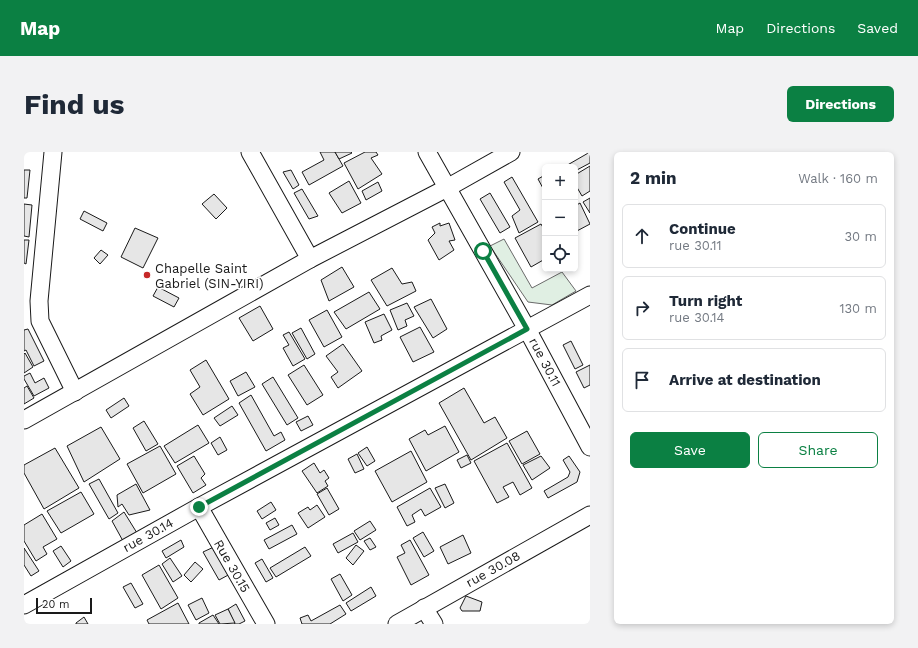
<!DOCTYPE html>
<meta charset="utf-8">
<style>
:root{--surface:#fff;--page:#f2f2f3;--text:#1f2937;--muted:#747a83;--line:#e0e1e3;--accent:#0b8043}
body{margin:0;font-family:"Work Sans",sans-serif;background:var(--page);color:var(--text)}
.controls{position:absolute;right:12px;top:12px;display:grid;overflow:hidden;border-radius:6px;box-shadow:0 2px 6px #0003}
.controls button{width:36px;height:36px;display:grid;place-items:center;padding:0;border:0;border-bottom:1px solid var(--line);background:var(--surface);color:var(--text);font:20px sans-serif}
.scale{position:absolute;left:12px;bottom:10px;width:56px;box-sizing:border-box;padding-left:4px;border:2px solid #1a1a1a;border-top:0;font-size:11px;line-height:14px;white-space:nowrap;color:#1a1a1a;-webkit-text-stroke:3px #fff;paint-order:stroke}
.stop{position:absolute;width:12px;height:12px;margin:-9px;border:3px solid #0b8043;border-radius:50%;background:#fff}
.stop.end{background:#0b8043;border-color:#fff;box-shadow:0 1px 4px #0008}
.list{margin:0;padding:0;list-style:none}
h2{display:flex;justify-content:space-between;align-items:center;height:52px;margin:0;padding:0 16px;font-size:17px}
h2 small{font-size:13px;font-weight:400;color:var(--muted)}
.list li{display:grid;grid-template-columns:26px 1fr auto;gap:12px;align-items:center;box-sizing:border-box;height:64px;margin:0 8px 8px;padding:0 8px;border:1px solid var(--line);border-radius:6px}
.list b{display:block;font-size:15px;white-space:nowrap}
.list p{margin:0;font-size:13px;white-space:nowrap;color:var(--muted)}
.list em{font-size:13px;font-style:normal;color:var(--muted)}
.actions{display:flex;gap:8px;padding:12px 16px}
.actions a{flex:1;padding:9px 0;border:1px solid var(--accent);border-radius:6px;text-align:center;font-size:14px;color:var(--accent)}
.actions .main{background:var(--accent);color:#fff}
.icon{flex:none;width:22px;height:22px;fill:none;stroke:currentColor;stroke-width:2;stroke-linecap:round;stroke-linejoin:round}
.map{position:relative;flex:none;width:566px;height:472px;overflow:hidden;border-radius:6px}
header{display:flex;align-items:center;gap:24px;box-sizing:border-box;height:56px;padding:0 20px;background:var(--accent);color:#fff}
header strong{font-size:19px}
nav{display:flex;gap:22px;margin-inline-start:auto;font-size:14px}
.intro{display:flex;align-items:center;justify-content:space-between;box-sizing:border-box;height:96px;padding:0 24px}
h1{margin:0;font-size:28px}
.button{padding:10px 18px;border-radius:6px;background:var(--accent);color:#fff;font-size:14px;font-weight:700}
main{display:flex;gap:24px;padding:0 24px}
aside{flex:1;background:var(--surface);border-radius:6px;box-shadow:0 2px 6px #0003}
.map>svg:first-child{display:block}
.park{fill:#e0efe3;stroke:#6a6a6a}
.building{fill:#e6e6e6;stroke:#1a1a1a}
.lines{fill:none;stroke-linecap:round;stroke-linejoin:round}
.street-casing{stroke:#1a1a1a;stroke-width:19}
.street{stroke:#fff;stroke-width:17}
.route{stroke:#0b8043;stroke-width:5}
.poi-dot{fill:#c62828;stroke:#fff;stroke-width:1.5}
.labels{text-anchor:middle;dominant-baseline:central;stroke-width:3;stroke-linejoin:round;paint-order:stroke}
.poi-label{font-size:13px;fill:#1a1a1a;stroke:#fff;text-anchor:start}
.street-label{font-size:13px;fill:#1a1a1a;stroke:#fff}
</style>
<header>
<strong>Map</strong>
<nav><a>Map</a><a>Directions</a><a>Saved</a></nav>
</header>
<div class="intro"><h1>Find us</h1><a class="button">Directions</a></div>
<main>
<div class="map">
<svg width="566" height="472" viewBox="0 0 566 472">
<rect width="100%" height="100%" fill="#fff"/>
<!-- park -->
<polygon class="park" points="480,87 508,136 538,120 552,139 528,153 504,150 466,94"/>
<!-- building -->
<g class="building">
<polygon points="296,0 311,0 319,14 285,33 278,20 300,8"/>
<polygon points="311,0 327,0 328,1 315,7"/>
<polygon points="341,0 352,0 354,3 347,6 358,22 334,37 320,11"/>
<polygon points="566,0 566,11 551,19 551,15 540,15"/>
<polygon points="566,14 566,39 558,44 551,32 551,23"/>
<polygon points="0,18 6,18 3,46 0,46"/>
<polygon points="267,18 275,33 269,37 259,20"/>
<polygon points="521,23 521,37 520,38 514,27"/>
<polygon points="488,25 514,70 495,81 488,64 496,58 480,30"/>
<polygon points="325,29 337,51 318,61 305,41"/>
<polygon points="354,30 358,39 342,48 338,39"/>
<polygon points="278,37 294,64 285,67 270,41"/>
<polygon points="466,41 486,75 476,81 456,47"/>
<polygon points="190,42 203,56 192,67 178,52"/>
<polygon points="566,46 566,61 559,50"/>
<polygon points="556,51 566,72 551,80 551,54"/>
<polygon points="0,52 8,53 5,85 0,84"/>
<polygon points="60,59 83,71 79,79 56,67"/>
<polygon points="416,71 416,74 425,71 431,88 425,89 430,98 415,108 404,88 411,81 408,75"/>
<polygon points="517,72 521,79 521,107 507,115 491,86"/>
<polygon points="111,76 134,86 119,116 97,105"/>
<polygon points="0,88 5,88 2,112 0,111"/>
<polygon points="77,98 84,103 76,112 70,106"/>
<polygon points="318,115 330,135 305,149 297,128"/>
<polygon points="368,116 378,132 388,130 392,139 363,154 347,128"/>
<polygon points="134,135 155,146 150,155 129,144"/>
<polygon points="345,140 356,157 322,177 310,160"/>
<polygon points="407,147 423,177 409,186 390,155"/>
<polygon points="383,151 390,164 381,168 383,174 374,178 366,158"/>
<polygon points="236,154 249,177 229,189 215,166"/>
<polygon points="303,158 318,185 300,195 285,168"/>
<polygon points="360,162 368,178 357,184 358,188 350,191 341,170"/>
<polygon points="396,175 410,200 389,210 376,185"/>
<polygon points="277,176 291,202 283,207 268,181"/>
<polygon points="4,177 20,209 10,214 2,198 0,199 0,178"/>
<polygon points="265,180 281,207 269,214 259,196 265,193 259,183"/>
<polygon points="547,189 559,213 551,217 539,193"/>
<polygon points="319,192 338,219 314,236 307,225 314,220 302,204"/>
<polygon points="1,201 9,215 0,221 0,202"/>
<polygon points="182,208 205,247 179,263 166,242 176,235 166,218"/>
<polygon points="280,213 299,243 283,253 264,223"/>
<polygon points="566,213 566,233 560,236 552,220"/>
<polygon points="222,220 231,235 214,244 206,229"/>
<polygon points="6,221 11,231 20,226 25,236 10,244 0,227 0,224"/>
<polygon points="249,225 274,266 263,273 238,232"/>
<polygon points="3,234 10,246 0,252 0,236"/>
<polygon points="440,236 460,271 471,265 483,286 447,308 415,251"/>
<polygon points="227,243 250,284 257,280 261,288 242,299 215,251"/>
<polygon points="100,246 105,254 87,266 82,258"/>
<polygon points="208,254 214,263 196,274 190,266"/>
<polygon points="284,264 289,273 277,279 272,270"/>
<polygon points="120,269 134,292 122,299 109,276"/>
<polygon points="174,273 185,291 151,311 140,294"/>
<polygon points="421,274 435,300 402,319 385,287 401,278 404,283"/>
<polygon points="77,275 96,307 60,330 43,294"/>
<polygon points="503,279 516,302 498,312 485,289"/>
<polygon points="196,285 203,298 194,303 187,291"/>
<polygon points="483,291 508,336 496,343 489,330 479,335 485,345 473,351 450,309"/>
<polygon points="136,294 152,322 119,341 103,312"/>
<polygon points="343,295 351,309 343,314 334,301"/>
<polygon points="31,296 55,336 20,357 0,321 0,313"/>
<polygon points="387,299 403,330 368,350 351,319"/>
<polygon points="333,302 340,317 331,321 324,307"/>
<polygon points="443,303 447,311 437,316 433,308"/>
<polygon points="170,304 181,322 177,326 182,333 169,341 153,314"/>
<polygon points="517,304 526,316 508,328 499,313"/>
<polygon points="545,304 556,320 553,330 524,346 520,339 544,325 546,320 539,308"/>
<polygon points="290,311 296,321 300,318 305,326 301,329 304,334 293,341 278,319"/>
<polygon points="75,327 94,361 85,367 65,332"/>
<polygon points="112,332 126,358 105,363 98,352 94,355 93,343"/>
<polygon points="421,332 430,351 421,356 411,336"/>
<polygon points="303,336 315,357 305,363 293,342"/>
<polygon points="406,336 417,355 401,364 397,357 388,363 391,370 383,374 373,355"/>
<polygon points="57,340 70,362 37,381 23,359"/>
<polygon points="247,350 252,358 238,367 233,359"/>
<polygon points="293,353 301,365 284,376 274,361 284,355 286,358"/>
<polygon points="100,360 113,381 99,389 88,369"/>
<polygon points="18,362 33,387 19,395 23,402 12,409 0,389 0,373"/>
<polygon points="251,366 255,373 246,378 242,371"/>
<polygon points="346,369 352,378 336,388 330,379"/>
<polygon points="268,373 273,382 245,397 240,388"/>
<polygon points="399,380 410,399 400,405 389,386"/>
<polygon points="329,381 334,390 314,401 309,392"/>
<polygon points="439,383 447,401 424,412 416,395"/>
<polygon points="346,386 352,395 346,398 340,389"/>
<polygon points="157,388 160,395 142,406 138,399"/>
<polygon points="386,388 405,423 387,433 373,405 381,401 377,393"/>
<polygon points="332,393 340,399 329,413 322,406"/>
<polygon points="37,394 47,409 39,415 29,399"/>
<polygon points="192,394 208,421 195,428 179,400"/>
<polygon points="281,395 287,404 252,425 246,416"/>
<polygon points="0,396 15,419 7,424 0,413"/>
<polygon points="146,406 158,424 149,430 138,412"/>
<polygon points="238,407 249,426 242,430 231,411"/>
<polygon points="171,410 179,417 167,430 160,423"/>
<polygon points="135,413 154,446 137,457 118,423"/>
<polygon points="316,422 328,443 319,449 307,427"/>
<polygon points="107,431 119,452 111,456 99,435"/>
<polygon points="347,435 352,444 327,459 322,451"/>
<polygon points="442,444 458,450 456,459 438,459 436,456"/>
<polygon points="178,446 185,461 172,468 164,453"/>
<polygon points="154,451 165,472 125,472 123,468"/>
<polygon points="212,452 221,469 215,472 211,472 204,457"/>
<polygon points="316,453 322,462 306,472 278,472 276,466 284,463 287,469"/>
<polygon points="204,457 211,471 196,472 191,463"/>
<polygon points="189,463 195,472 175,472 175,471"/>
<polygon points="60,465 64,472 52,472 52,471"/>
</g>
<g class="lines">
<defs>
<g id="street">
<polyline points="29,0 15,149 16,169 51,240"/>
<polyline points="226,0 286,107"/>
<polyline points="403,0 503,177 566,295"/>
<polyline points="0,268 286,107 423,36 487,0"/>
<polyline points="175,355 242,472"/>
<polyline points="0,453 175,355 566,143"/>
<polyline points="400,456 410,472"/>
<polyline points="373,472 566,363"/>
</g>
</defs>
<!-- street casing -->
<use href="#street" class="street-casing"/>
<!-- street -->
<use href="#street" class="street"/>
</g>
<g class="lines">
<!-- route -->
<polyline class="route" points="175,355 503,177 459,99"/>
</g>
<!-- markers -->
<circle class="poi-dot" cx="123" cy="123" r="4"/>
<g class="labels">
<!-- poi labels -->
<g class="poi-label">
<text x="131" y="116">Chapelle Saint<tspan x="131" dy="15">Gabriel (SIN-YIRI)</tspan></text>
</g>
<!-- street labels -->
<g class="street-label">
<text transform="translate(521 210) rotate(62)">rue 30.11</text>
<text transform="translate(124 383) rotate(-29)">rue 30.14</text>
<text transform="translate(208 414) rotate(60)">Rue 30.15</text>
<text transform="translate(469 417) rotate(-29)">rue 30.08</text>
</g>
</g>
</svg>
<div class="controls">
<button>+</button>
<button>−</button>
<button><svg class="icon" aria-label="locate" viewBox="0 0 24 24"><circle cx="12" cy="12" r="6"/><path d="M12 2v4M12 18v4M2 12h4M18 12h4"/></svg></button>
</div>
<div class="scale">20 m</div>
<div class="stop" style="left:459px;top:99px"></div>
<div class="stop end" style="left:175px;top:355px"></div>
</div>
<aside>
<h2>2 min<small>Walk · 160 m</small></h2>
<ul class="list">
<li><svg class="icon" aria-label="ahead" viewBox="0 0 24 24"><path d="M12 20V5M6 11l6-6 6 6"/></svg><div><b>Continue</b><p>rue 30.11</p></div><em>30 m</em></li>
<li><svg class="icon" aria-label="right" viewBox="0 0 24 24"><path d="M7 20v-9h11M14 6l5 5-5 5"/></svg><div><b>Turn right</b><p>rue 30.14</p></div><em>130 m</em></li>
<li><svg class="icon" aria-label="arrive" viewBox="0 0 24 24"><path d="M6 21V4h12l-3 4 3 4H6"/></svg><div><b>Arrive at destination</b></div></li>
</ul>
<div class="actions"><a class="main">Save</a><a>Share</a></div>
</aside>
</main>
